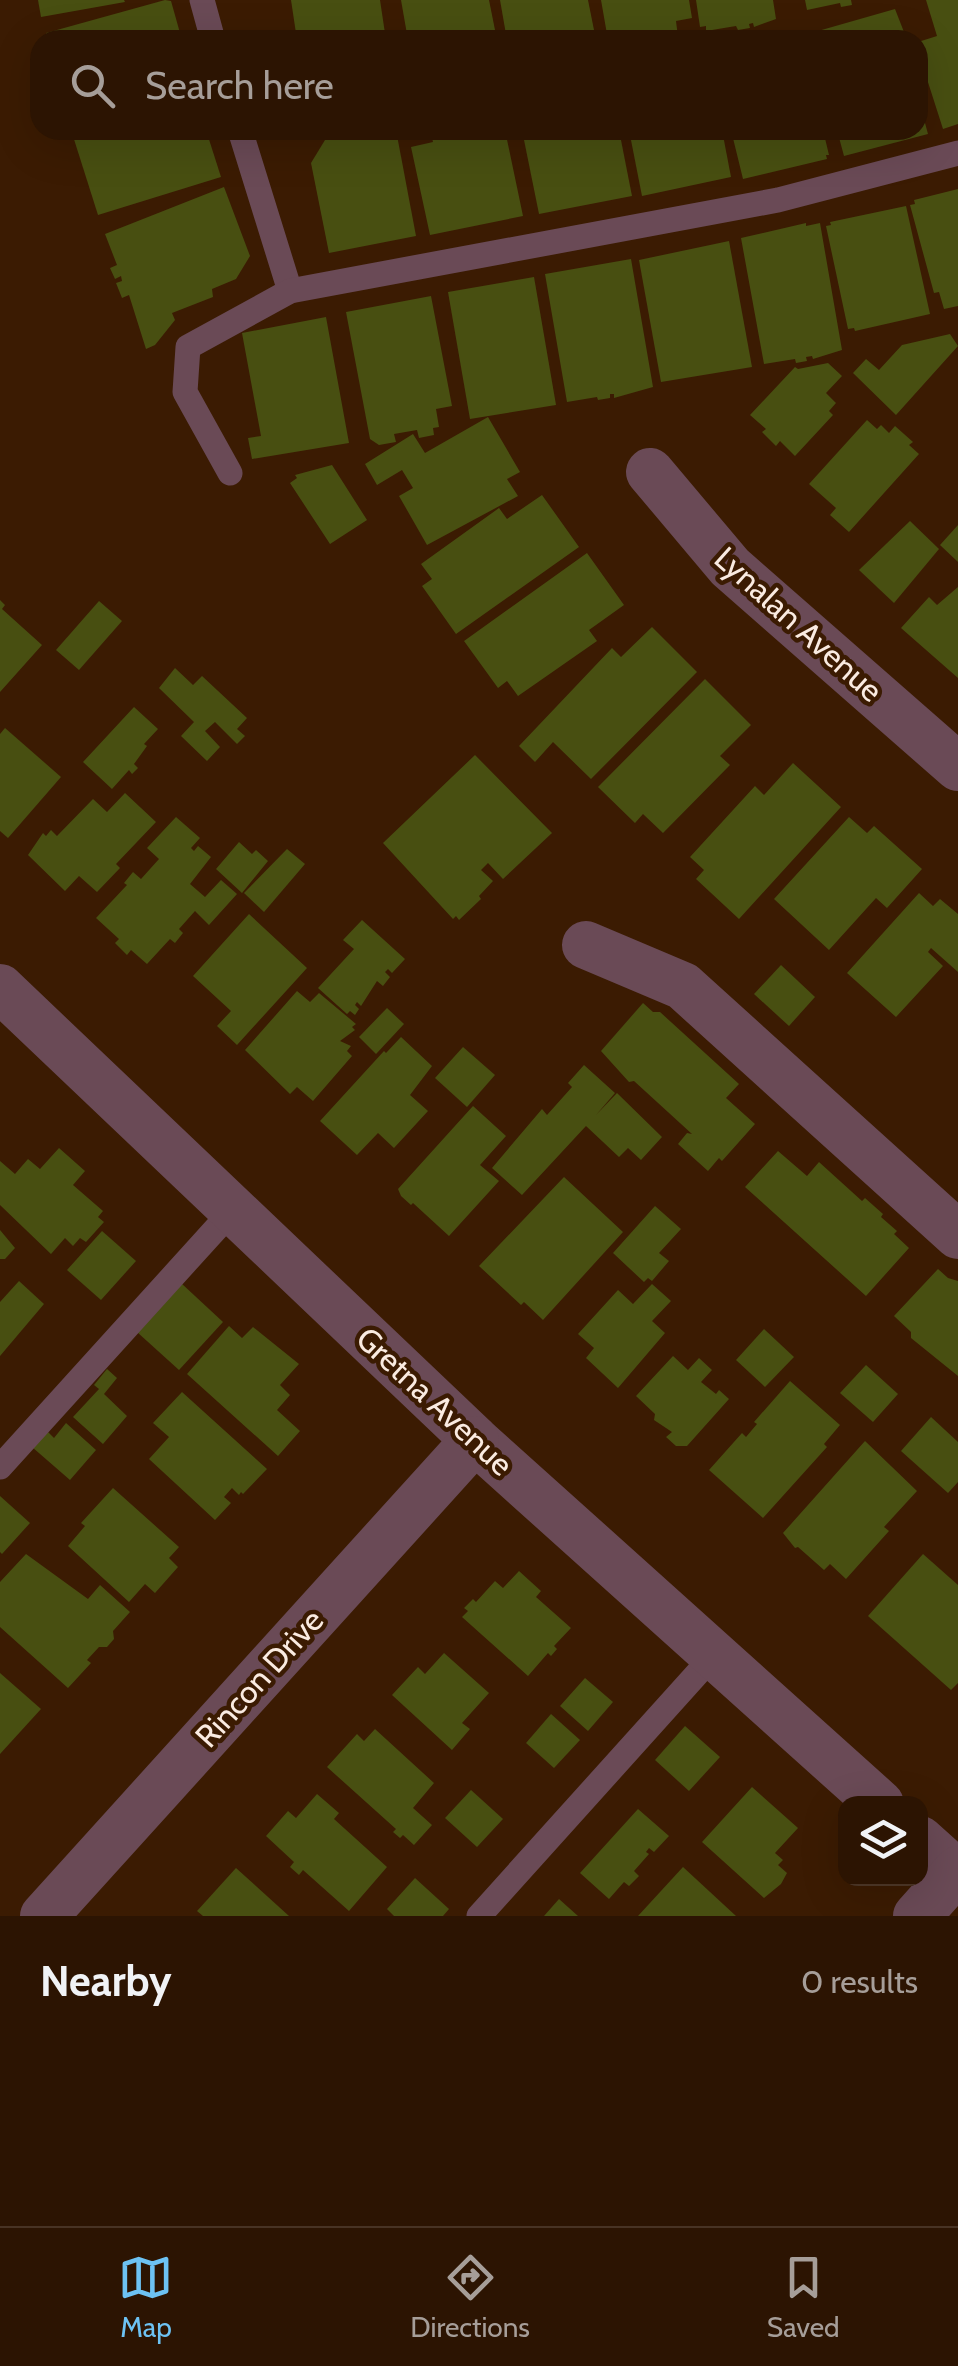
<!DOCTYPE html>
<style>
:root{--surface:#2c1402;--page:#382111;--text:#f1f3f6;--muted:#a69e99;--line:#483324;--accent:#6dc2f3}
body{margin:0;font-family:Cabin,sans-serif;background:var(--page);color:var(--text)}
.controls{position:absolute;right:30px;bottom:30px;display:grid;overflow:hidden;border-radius:20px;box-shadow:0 10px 40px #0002}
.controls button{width:90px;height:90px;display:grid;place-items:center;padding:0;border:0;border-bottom:2px solid var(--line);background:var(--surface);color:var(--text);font:50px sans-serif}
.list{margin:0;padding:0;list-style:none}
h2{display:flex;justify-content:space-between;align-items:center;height:130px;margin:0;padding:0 40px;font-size:42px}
h2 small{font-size:32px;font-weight:400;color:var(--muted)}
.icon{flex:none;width:55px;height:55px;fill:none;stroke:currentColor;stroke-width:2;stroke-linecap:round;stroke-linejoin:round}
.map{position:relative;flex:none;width:958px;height:1916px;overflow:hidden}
.search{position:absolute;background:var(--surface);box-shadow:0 10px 40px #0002;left:30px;right:30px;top:30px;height:110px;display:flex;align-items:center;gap:25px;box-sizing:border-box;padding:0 35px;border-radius:30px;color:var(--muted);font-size:38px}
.sheet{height:310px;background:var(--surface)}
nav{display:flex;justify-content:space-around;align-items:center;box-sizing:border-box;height:140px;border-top:2px solid var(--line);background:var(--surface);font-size:28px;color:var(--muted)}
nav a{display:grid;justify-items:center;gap:5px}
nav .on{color:var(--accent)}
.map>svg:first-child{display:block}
.building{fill:#484f11}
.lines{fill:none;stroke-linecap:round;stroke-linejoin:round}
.service{stroke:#6a4a56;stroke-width:25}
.minor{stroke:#6a4a56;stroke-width:48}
.labels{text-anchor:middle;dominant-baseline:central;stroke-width:9;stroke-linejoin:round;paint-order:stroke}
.street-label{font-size:32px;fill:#faebe1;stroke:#3b1b02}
</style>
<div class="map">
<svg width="958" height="1916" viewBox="0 0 958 1916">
<rect width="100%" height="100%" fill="#3b1b02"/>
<!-- building -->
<g class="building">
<polygon points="38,0 124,0 125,2 41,17"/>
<polygon points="165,0 171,1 182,40 48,40 46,33"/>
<polygon points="291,0 380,0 386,40 297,40"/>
<polygon points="401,0 489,0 497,40 408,40"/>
<polygon points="500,0 588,0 596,40 507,40"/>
<polygon points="601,0 689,0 692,18 676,21 678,37 608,40"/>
<polygon points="696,0 773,0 776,19 754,27 753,23 749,24 750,28 738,30 736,26 706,31 706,26 700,27"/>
<polygon points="805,0 851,0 852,5 841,7 840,3 807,10"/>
<polygon points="926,0 958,0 958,124 943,129 918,51 918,42 937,36"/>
<polygon points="895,9 904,32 901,34 903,40 813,40 811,33"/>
<polygon points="919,101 928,134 844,156 837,130 918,130"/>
<polygon points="81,130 206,130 221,177 98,215 72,133"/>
<polygon points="373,130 396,130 416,236 329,253 311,163 325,140"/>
<polygon points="430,130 505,130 523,216 430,235 411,147 433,142"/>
<polygon points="522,130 619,130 632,196 539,214"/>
<polygon points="629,130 722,130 731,177 642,196"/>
<polygon points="731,130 823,130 829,155 826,155 827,159 743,179"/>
<polygon points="224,187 250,256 236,279 212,289 213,297 172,313 175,320 155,345 146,349 129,295 122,298 116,283 122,281 121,276 115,279 110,268 117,265 105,234"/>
<polygon points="958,189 958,306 944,309 939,292 934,293 910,205 915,204 914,200"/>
<polygon points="906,206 930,314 855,331 854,328 848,329 826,226 831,225 830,222"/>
<polygon points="806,223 806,226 820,223 842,350 813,359 812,356 806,357 807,361 796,363 795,359 764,364 741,238"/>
<polygon points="729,241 752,367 661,382 639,260"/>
<polygon points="631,259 653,387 614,398 614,394 610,394 610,398 598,400 597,397 567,402 545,274"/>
<polygon points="534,277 556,405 470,419 448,292"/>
<polygon points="431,296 452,406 436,409 439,427 433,428 434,435 419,438 417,430 394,434 396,442 379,445 370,439 346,312"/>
<polygon points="326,317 349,443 252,459 248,438 261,436 242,333"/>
<polygon points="950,334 958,346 896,415 853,373 866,359 879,370 902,345"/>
<polygon points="828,363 842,376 826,393 836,403 829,411 833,415 795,456 780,441 776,446 762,432 766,429 750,415 795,367 798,369"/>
<polygon points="488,417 520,472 507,479 518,496 427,545 399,496 413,488 402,470 377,485 365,464 413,434 425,453"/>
<polygon points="867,420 877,429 881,425 889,433 895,426 913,442 909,445 919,454 849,532 830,515 836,508 809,484"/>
<polygon points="332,465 367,520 330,544 290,483 297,478 295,475"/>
<polygon points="542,495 579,547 456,634 422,586 432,579 421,564 499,508 507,519"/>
<polygon points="910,521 939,549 894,603 859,570"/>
<polygon points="958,525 958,562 940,545"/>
<polygon points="587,553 624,605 589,630 597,641 518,696 507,681 498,688 464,641"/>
<polygon points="958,587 958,678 901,628 929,597 937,605"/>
<polygon points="0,600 5,605 2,609 42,645 0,692"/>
<polygon points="99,601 122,621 79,670 56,650"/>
<polygon points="652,627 697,672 591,779 553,742 535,762 519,746 612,648 621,657"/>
<polygon points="175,668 193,685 202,676 247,718 237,729 245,736 237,744 215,722 205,731 220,747 207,761 181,736 194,722 159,688"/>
<polygon points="705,679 751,725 720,756 730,765 663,833 643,814 635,823 598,787"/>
<polygon points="134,707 158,729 144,744 147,746 134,764 138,768 132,774 129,770 112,789 83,762"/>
<polygon points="5,728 61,777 8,838 0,831 0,734"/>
<polygon points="475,755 552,833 503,879 488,863 481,870 493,881 479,896 481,899 459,920 456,916 453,919 383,843"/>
<polygon points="793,763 841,807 739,919 696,879 704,870 690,857 755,786 764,795"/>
<polygon points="125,793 156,822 116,864 120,868 97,892 79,876 65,891 28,855 43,833 46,836 51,830 57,836 93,799 107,812"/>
<polygon points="176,817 200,838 191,848 194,851 198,846 211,857 190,884 205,897 221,880 237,894 209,925 195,911 179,929 183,933 175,943 170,939 147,964 131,950 127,955 115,943 119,939 96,918 127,885 124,883 133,872 141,879 159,859 147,848"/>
<polygon points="849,817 867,833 874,826 922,869 887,908 876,898 829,950 774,899"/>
<polygon points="239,842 252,854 256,850 268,861 242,893 216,869"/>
<polygon points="287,849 305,864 264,912 244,893"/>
<polygon points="919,893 933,906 940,899 958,914 958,972 931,948 928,952 943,966 896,1017 847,973"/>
<polygon points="249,914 307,968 237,1045 217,1026 231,1011 193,976"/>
<polygon points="362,920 405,959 392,973 388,969 385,972 390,977 383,986 377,981 361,1006 357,1002 355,1005 359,1009 355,1015 350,1011 347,1014 318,988 354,949 343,940"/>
<polygon points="781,965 815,997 789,1026 754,994"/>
<polygon points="297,991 310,1002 319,993 356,1024 352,1027 355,1030 340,1041 351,1046 347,1051 352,1056 313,1101 297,1087 290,1094 245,1050"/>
<polygon points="643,1003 653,1012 660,1012 739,1084 726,1098 755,1124 722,1161 719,1158 708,1171 678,1144 687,1133 692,1134 634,1081 629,1082 601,1051"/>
<polygon points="387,1008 404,1024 376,1054 359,1037"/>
<polygon points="401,1037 432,1066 410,1095 428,1111 394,1148 378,1133 357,1155 320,1121 384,1051 386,1053"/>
<polygon points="463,1047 495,1075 467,1107 435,1078"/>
<polygon points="584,1065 615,1093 596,1115 617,1093 662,1137 641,1160 628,1148 619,1157 586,1126 522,1195 492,1168 542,1109 547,1115 572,1087 568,1083"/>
<polygon points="473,1106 506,1136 480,1165 499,1181 449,1236 413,1203 411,1205 401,1196 398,1189"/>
<polygon points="59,1148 85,1171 73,1185 103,1211 98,1217 104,1222 86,1242 80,1238 73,1246 65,1238 51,1254 0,1205 0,1161 15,1174 28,1159 40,1169"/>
<polygon points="778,1151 807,1176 819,1162 862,1201 865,1198 883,1214 881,1217 897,1231 894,1234 909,1248 866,1296 745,1187"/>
<polygon points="564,1177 623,1232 543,1320 524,1302 521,1305 479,1266"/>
<polygon points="655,1206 681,1229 659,1253 669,1261 652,1281 648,1278 644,1282 613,1253"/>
<polygon points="0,1230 15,1248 5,1259 0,1259"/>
<polygon points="102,1231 136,1261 101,1300 67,1270"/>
<polygon points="938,1269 948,1278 958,1281 958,1376 911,1338 911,1332 894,1316"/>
<polygon points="19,1281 44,1304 0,1356 0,1302"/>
<polygon points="181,1283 223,1322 179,1370 137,1332"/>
<polygon points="652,1284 671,1301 652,1321 665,1333 618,1388 586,1358 594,1348 578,1334 618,1290 633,1304"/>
<polygon points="229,1326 242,1338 253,1327 299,1364 280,1385 290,1395 277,1410 300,1431 278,1456 187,1374"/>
<polygon points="764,1329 794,1357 765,1387 736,1360"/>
<polygon points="673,1356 688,1370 699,1358 712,1370 701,1382 716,1394 719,1390 729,1399 687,1446 676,1446 666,1437 672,1432 654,1420 655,1414 636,1396"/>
<polygon points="866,1365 898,1394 873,1422 840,1393"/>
<polygon points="107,1369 117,1378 104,1394 127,1416 103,1444 73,1417 99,1389 94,1385"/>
<polygon points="790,1381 840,1425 824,1444 827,1447 763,1518 709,1470 742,1433 746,1437 757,1424 754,1422"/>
<polygon points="182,1392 267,1469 243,1494 241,1492 239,1495 232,1488 224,1497 231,1503 215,1520 149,1459 169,1437 153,1423"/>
<polygon points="931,1417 958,1442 958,1482 948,1493 901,1451"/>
<polygon points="66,1423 96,1450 70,1480 32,1447 46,1430 54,1438"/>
<polygon points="865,1441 917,1491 884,1527 889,1531 846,1579 830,1564 824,1570 798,1547 795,1548 783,1533"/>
<polygon points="113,1488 179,1547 169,1558 178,1567 155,1593 145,1584 129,1602 68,1546 85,1526 81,1523"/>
<polygon points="0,1496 30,1523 2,1554 0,1552"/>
<polygon points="26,1554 88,1599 100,1585 130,1612 113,1631 114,1639 107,1647 99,1647 87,1660 91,1663 68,1688 0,1627 0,1582"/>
<polygon points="923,1554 958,1585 958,1683 951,1690 868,1616"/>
<polygon points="519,1571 541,1591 536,1597 571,1628 554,1646 557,1649 551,1656 548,1653 528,1676 462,1617 468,1611 464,1608 473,1599 476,1602 495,1581 503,1588"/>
<polygon points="444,1653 489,1693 462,1723 470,1729 452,1750 392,1695 418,1667 425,1674"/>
<polygon points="0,1673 41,1709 0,1754"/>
<polygon points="585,1678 613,1702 588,1731 560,1706"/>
<polygon points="551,1714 580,1740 554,1768 526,1743"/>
<polygon points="685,1726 720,1757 689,1791 655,1760"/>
<polygon points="375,1729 434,1783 413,1808 432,1825 414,1845 403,1835 400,1838 393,1832 396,1829 327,1767 357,1734 364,1741"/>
<polygon points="752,1787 798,1828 775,1853 783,1860 778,1865 787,1873 781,1884 764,1898 702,1842"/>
<polygon points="471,1790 503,1819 477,1847 445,1818"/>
<polygon points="317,1794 339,1813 334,1819 387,1867 349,1911 303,1870 299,1875 290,1867 294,1862 266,1836 288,1811 296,1818"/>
<polygon points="638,1809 669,1836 654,1852 649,1848 646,1852 649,1854 634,1871 639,1876 629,1886 624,1882 609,1899 580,1873"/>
<polygon points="683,1867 736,1916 638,1916"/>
<polygon points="236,1868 289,1916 203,1916 197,1911"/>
<polygon points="415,1878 449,1909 443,1916 394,1916 387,1909"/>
<polygon points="559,1899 578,1916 544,1916"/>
</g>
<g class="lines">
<!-- service -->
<g class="service">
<polyline points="202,0 213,40"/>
<polyline points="240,130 290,291"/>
<polyline points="230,473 185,392 188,347 290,291 778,200 958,153"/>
<polyline points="0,1467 233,1210"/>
<polyline points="479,1916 714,1655"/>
</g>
<!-- minor -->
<g class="minor">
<polyline points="650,472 730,567 958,767"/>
<polyline points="586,945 683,986 958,1235"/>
<polyline points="0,988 475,1440 880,1804"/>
<polyline points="920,1840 958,1874"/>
<polyline points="44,1916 475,1440"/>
<polyline points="917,1916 958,1870"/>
</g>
</g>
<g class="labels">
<!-- street labels -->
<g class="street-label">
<text transform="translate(799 624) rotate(42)">Lynalan Avenue</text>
<text transform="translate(435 1401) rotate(43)">Gretna Avenue</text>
<text transform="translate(259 1678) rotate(-48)">Rincon Drive</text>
</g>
</g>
</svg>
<div class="controls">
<button><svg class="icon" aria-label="layers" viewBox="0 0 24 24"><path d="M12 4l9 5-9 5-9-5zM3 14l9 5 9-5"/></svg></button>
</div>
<div class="search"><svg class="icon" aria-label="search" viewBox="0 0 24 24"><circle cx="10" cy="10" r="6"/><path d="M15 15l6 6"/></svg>Search here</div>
</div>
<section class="sheet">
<h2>Nearby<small>0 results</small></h2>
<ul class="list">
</ul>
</section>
<nav>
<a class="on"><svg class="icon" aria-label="map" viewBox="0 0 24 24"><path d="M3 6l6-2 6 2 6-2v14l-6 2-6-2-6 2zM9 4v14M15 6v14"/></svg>Map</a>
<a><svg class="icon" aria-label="directions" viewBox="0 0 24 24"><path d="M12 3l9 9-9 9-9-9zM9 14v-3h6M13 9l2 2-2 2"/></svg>Directions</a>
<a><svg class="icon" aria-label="saved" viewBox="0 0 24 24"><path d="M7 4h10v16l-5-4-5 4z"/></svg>Saved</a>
</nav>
